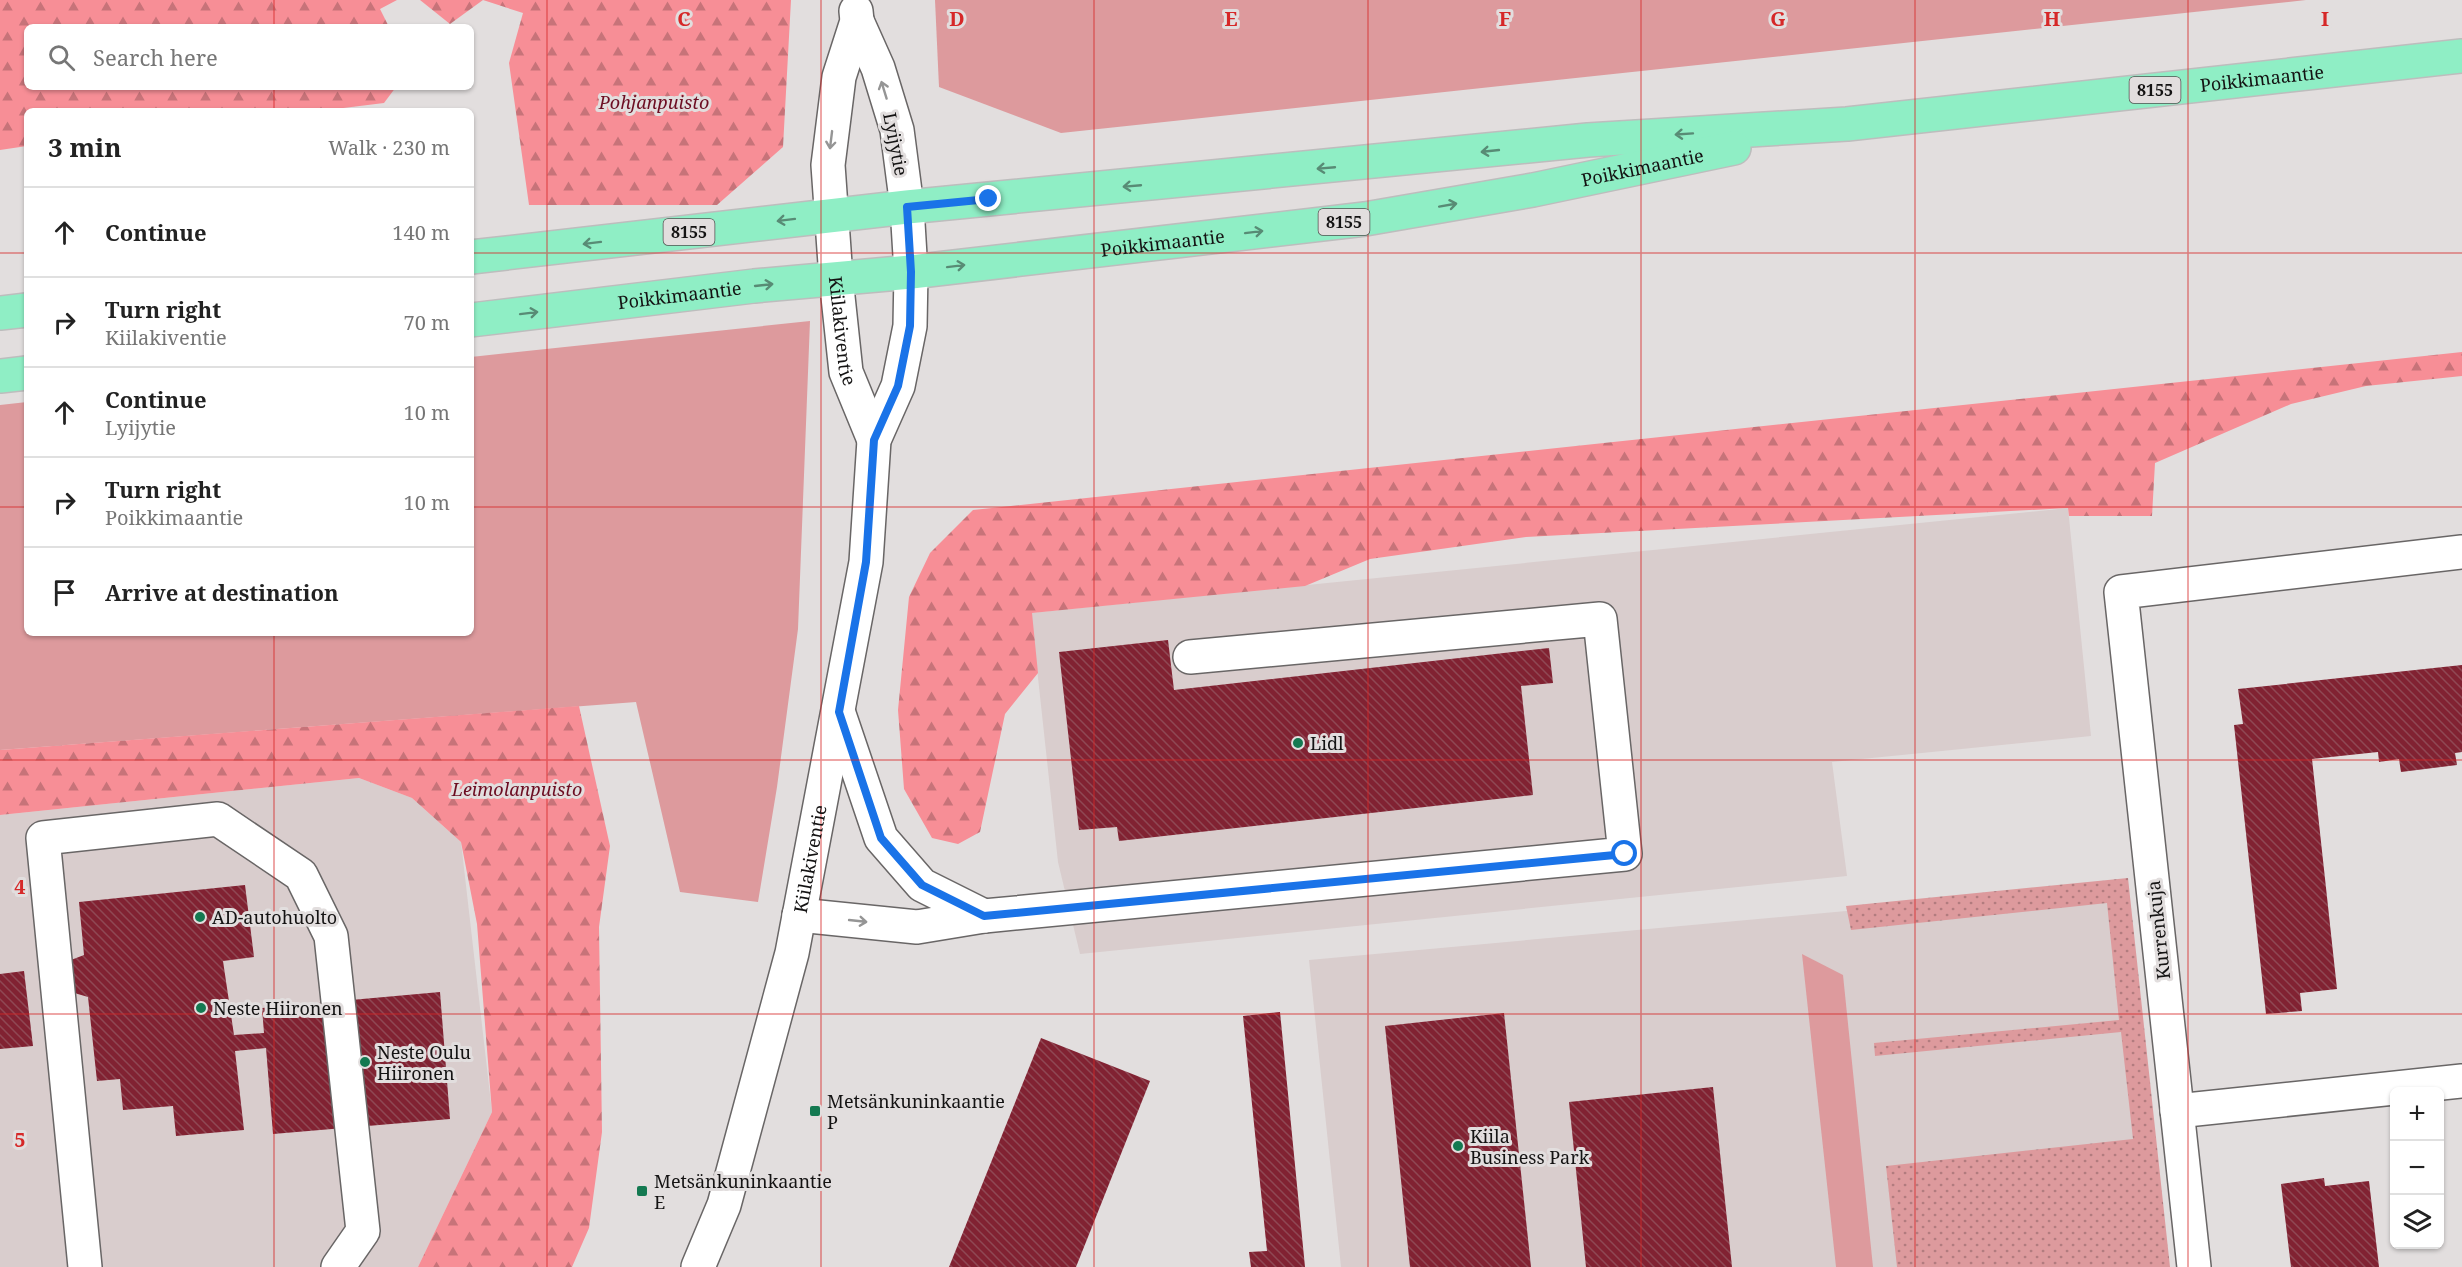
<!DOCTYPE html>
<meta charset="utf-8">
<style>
:root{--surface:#fff;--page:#f2f2f2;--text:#222;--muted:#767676;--line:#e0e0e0}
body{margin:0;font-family:"Noto Serif",serif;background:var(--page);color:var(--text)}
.controls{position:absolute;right:18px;bottom:18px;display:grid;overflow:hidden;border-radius:9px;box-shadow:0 2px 4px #0004}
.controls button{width:54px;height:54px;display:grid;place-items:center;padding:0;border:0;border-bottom:2px solid var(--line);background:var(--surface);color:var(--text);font:30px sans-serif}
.stop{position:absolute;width:18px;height:18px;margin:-14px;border:4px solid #1a73e8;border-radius:50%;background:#fff}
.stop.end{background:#1a73e8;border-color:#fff;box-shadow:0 2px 6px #0008}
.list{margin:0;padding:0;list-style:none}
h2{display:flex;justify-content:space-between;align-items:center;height:78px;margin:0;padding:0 24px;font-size:26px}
h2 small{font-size:20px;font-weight:400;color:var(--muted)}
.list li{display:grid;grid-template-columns:39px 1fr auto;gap:18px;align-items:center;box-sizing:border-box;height:90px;padding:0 24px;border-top:2px solid var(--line)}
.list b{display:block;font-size:22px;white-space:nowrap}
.list p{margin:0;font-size:20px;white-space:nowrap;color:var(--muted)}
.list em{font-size:20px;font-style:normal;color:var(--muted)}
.icon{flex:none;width:33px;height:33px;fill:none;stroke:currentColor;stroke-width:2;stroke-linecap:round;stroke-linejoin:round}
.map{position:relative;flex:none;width:2462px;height:1267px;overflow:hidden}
.search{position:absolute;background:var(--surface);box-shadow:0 2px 4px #0004;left:24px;top:24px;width:450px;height:66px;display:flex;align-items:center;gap:15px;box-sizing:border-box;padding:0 21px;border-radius:9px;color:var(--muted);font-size:22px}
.panel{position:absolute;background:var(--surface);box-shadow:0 2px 4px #0004;left:24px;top:108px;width:450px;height:528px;border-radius:9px}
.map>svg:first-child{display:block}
.built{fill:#d9cdcd}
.green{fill:#dd9a9d}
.forest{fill:url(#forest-firs)}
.park{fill:url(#park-dots)}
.building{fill:url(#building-back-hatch)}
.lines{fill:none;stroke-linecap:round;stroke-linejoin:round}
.minor-casing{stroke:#696666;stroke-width:36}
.major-casing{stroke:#bdbdbd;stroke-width:36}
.minor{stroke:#fff;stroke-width:33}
.major{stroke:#8feec5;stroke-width:33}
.oneway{stroke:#959595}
.oneway2{stroke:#588b75}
.route{stroke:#1a73e8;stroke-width:8}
.grid{fill:none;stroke:#d62828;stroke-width:1.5;stroke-opacity:0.55}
.poi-dot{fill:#147951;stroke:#e2dede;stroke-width:2}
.labels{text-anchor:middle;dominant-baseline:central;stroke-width:6;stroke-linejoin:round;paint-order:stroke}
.shield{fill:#e2dede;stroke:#525050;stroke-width:1.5}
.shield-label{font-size:16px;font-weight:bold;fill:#141313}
.street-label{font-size:18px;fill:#141313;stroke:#e2dede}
.park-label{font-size:18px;font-style:italic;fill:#6c0d22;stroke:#e2dede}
.poi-label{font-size:18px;fill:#141313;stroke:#e2dede;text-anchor:start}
.grid-label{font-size:20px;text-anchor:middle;font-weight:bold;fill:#d62828;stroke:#e2dede;stroke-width:6;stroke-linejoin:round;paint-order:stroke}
</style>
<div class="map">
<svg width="2462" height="1267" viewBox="0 0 2462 1267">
<defs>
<pattern id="forest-firs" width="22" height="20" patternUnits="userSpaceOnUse" patternTransform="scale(1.5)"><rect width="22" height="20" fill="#f78e96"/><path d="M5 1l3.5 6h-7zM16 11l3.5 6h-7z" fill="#c77379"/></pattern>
<pattern id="park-dots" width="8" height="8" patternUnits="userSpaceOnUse" patternTransform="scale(1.5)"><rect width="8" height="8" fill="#dd9a9d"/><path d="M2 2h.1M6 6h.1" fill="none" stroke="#b27c7f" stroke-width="1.8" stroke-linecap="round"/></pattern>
<pattern id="building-back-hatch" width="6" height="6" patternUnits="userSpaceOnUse" patternTransform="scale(1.5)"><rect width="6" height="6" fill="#812232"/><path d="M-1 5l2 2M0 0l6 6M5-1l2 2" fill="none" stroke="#8f4854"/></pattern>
</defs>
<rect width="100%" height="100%" fill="#e2dede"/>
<!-- built -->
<g class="built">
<polygon points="2068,508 2091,736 1832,762 1847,876 1080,954 1058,862 1031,613"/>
<polygon points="359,778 412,798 461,842 492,1112 418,1267 0,1267 0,815"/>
<polygon points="2119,886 2160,1267 1341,1267 1309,960"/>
</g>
<!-- green -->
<g class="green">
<polygon points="935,0 2306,0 1061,133 939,87"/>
<polygon points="810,321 798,629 777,787 758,902 680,892 636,702 0,750 0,405 27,402 27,633 471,633 471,357"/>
<polygon points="1802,954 1843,975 1873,1267 1836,1267"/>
</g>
<!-- forest -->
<g class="forest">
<polygon points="0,0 397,0 380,9 389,27 27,27 27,87 396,87 384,103 319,111 27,111 27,146 0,150"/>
<polygon points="420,0 791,0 783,147 717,205 529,205 509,63 523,13 483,0 450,24"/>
<polygon points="2462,352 2462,376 2366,386 2291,404 2155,463 2152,516 2069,516 2068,508 1526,537 1370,559 1305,586 1032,613 1038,673 1005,714 980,832 958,844 932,838 904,789 898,710 909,597 930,553 973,510"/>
<polygon points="579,706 610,846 599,927 602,1132 589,1228 572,1267 418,1267 492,1112 477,924 461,842 412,798 359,778 0,815 0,750"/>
</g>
<!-- park -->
<polygon class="park" points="2128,878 2170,1267 1897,1267 1886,1166 2133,1139 2121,1032 1875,1056 1874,1043 2119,1020 2107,903 1851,930 1846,906"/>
<!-- building -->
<g class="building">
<polygon points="1168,640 1174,690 1549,648 1553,683 1521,686 1533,795 1119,841 1117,827 1079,830 1059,652"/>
<polygon points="2462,665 2462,752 2455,753 2457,765 2401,772 2399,759 2379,762 2378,752 2312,759 2337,989 2300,993 2302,1011 2266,1014 2234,725 2243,724 2238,689"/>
<polygon points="245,885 254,957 223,961 234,1035 264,1033 262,1008 440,992 450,1119 273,1134 266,1048 235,1051 244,1130 176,1136 173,1106 123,1110 120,1079 97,1081 88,997 71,992 71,960 84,955 79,902"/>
<polygon points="24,971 33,1046 0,1049 0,974"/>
<polygon points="1280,1012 1305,1267 1251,1267 1249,1252 1267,1251 1243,1016"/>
<polygon points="1504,1013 1531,1267 1410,1267 1385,1026"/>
<polygon points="1041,1038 1150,1081 1084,1247 1076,1267 949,1267"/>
<polygon points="1713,1087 1732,1267 1586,1267 1569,1102"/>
<polygon points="2324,1178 2325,1186 2369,1181 2379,1267 2291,1267 2281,1184"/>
</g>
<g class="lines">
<defs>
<g id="minor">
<path id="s1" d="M856,11L857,21L839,77L828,165L836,278L846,372L874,440"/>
<polyline points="839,714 881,838 922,885 984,916"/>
<polyline points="799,915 917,927 984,916 1625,854 1600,619 1190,657"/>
<polyline points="2177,1111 2462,1081"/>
<polyline points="85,1267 43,838 218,819 301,875 331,936 363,1231 338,1267"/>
<path id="s2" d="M698,1267L724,1205L792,953L866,562L874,440L898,386L910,326L911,272L907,207L897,130L878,68L857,21"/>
<polyline points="2194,1267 2121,592 2462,552"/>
</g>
<g id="major">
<path id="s3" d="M471,257L907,207L1588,140L1847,124L2462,56"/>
<polyline points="0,313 27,310"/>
<path id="s4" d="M471,320L754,286L911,272L1365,219L1533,190L1734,148"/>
<polyline points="0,376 27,373"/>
</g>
</defs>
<!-- minor casing -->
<use href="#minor" class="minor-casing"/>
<!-- major casing -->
<use href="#major" class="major-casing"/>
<!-- minor -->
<use href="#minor" class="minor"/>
<!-- major -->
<use href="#major" class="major"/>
</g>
<!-- one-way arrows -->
<defs><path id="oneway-shaft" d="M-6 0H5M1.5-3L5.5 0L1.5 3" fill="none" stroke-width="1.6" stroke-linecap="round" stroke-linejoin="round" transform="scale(1.5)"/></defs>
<g class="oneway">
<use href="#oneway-shaft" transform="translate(884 90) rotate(-107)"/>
<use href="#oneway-shaft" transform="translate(831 140) rotate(97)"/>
<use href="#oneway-shaft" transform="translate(858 921) rotate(6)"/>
</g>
<g class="oneway2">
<use href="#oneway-shaft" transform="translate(1684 134) rotate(176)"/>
<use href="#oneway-shaft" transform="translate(1490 151) rotate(174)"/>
<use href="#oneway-shaft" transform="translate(1326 168) rotate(175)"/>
<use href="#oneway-shaft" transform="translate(1132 186) rotate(175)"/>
<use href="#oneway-shaft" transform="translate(1448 205) rotate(-10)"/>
<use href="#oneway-shaft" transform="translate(786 220) rotate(173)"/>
<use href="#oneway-shaft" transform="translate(1254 232) rotate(-7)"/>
<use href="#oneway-shaft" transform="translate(592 243) rotate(173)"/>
<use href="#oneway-shaft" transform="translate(956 266) rotate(-7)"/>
<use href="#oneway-shaft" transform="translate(764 285) rotate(-6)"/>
<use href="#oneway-shaft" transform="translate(529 313) rotate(-7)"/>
</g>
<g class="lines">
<!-- route -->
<polyline class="route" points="989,199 907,207 911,272 910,326 898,386 874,440 866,562 839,712 881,838 922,885 984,916 1625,854"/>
</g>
<!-- grid -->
<path class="grid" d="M274,0V27M547,0V1267M821,0V1267M1094,0V1267M1368,0V1267M1641,0V1267M1915,0V1267M2188,0V1267M274,87V111M0,253H27M471,253H2462M0,507H27M471,507H2462M274,633V1267M0,760H2462M0,1014H2462"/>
<!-- markers -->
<g class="poi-dot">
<circle cx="1298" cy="743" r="6"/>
<circle cx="200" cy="917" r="6"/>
<circle cx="201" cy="1008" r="6"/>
<circle cx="365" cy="1062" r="6"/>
<rect x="809" y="1105" width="12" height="12" rx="3"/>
<circle cx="1458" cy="1146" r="6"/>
<rect x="636" y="1185" width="12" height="12" rx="3"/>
</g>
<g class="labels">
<!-- shield labels -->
<g class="shield">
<rect x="2129.5" y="77" width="51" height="26" rx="4.5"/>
<rect x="1318.5" y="209" width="51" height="26" rx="4.5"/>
<rect x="663.5" y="219" width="51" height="26" rx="4.5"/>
</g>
<g class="shield-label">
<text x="2155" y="90">8155</text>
<text x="1344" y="222">8155</text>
<text x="689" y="232">8155</text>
</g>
<!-- street labels -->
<g class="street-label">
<text stroke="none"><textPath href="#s3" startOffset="1800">Poikkimaantie</textPath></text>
<text transform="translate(896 144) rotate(79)">Lyijytie</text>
<text stroke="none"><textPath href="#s4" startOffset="1182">Poikkimaantie</textPath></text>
<text stroke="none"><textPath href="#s4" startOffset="696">Poikkimaantie</textPath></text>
<text stroke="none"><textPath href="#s4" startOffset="210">Poikkimaantie</textPath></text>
<text stroke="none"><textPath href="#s1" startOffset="324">Kiilakiventie</textPath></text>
<text stroke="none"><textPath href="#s2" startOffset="424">Kiilakiventie</textPath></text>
<text transform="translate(2158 930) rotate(-96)">Kurrenkuja</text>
</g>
<!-- park labels -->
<g class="park-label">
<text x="654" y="102">Pohjanpuisto</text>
<text x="517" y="789">Leimolanpuisto</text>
</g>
<!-- poi labels -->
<g class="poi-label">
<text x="1310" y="743">Lidl</text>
<text x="212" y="917">AD-autohuolto</text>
<text x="213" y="1008">Neste Hiironen</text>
<text x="377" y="1052">Neste Oulu<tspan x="377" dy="21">Hiironen</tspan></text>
<text x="827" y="1101">Metsänkuninkaantie<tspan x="827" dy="21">P</tspan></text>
<text x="1470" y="1136">Kiila<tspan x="1470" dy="21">Business Park</tspan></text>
<text x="654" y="1181">Metsänkuninkaantie<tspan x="654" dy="21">E</tspan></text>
</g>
</g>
<g class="grid-label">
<text x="684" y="26">C</text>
<text x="957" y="26">D</text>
<text x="1231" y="26">E</text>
<text x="1505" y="26">F</text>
<text x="1778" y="26">G</text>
<text x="2052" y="26">H</text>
<text x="2325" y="26">I</text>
<text x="20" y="894">4</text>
<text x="20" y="1147">5</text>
</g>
</svg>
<div class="controls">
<button>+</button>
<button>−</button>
<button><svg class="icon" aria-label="layers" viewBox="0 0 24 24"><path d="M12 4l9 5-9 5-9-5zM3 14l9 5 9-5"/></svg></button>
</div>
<div class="stop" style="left:1625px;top:854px"></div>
<div class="stop end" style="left:989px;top:199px"></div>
<div class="search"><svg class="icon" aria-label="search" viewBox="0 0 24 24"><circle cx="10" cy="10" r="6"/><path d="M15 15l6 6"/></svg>Search here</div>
<section class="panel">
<h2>3 min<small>Walk · 230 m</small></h2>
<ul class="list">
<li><svg class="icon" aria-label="ahead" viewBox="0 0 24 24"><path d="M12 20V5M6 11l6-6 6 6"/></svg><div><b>Continue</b></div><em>140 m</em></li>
<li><svg class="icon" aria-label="right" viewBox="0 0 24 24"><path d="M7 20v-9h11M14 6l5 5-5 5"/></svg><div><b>Turn right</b><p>Kiilakiventie</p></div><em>70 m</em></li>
<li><svg class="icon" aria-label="ahead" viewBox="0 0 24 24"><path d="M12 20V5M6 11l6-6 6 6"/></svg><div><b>Continue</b><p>Lyijytie</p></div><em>10 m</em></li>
<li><svg class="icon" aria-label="right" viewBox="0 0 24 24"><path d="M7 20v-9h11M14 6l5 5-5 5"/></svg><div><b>Turn right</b><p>Poikkimaantie</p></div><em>10 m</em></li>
<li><svg class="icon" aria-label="arrive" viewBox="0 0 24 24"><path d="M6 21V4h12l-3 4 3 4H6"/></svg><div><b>Arrive at destination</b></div></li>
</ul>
</section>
</div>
